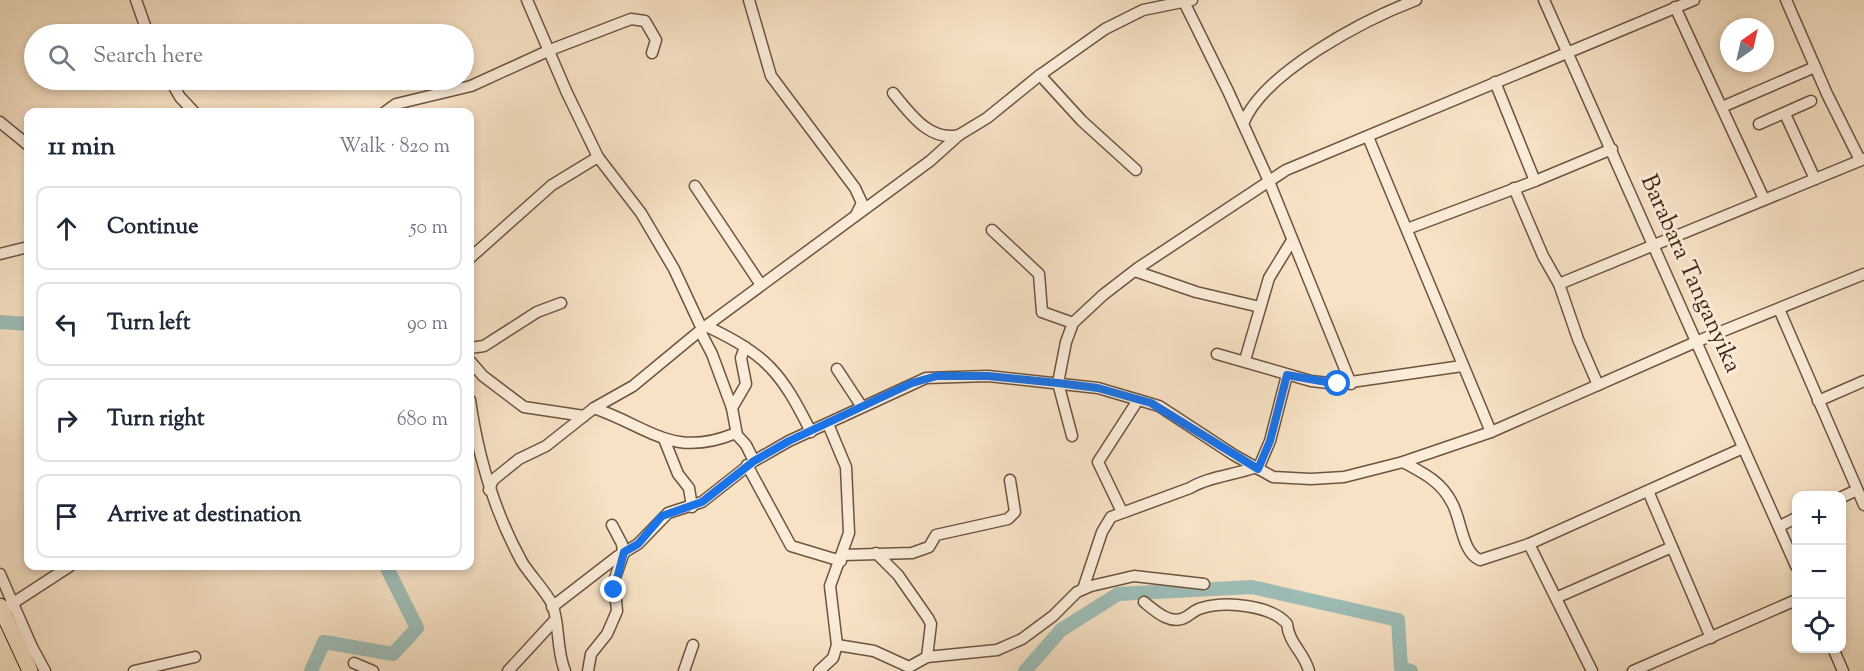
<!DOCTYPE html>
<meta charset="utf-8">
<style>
:root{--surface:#fff;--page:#f6f6f7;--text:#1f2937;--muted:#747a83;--line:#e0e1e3}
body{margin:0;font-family:"Sorts Mill Goudy",serif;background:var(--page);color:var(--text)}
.controls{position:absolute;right:18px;bottom:18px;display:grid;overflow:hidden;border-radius:12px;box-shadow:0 3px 9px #0003}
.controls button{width:54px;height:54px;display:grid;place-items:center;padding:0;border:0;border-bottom:2px solid var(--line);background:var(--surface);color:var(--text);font:30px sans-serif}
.compass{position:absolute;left:1720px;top:18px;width:54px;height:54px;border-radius:50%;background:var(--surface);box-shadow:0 3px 9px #0003;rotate:34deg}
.stop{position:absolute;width:18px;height:18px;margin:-14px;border:4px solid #1a73e8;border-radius:50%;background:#fff}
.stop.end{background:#1a73e8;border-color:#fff;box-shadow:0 2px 6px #0008}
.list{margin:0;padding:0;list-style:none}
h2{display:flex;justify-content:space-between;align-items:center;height:78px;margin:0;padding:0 24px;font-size:26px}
h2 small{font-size:20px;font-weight:400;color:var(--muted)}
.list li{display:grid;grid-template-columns:39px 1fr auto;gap:18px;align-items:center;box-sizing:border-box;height:84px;margin:0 12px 12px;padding:0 12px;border:2px solid var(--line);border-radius:12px}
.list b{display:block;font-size:22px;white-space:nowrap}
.list em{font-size:20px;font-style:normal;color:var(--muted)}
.icon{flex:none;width:33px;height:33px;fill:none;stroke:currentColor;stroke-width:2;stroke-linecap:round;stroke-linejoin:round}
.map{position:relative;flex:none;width:1864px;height:671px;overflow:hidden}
.search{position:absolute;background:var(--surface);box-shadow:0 3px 9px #0003;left:24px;top:24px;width:450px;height:66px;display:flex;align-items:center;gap:15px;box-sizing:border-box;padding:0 21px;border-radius:33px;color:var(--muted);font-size:22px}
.panel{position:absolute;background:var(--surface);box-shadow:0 3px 9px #0003;left:24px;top:108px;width:450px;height:462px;border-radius:12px}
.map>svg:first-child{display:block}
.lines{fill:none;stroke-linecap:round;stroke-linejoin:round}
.river{stroke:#9dbdb7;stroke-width:14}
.minor-casing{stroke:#6d5440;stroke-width:13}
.highway-casing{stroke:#3f2514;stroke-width:17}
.minor{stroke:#faecd9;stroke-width:10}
.highway{stroke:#f7e2c5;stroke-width:15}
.route{stroke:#1a73e8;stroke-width:8}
.labels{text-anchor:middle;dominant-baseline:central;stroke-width:6;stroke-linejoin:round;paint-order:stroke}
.street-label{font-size:24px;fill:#3f2514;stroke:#faecd9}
</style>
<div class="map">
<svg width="1864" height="671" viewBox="0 0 1864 671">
<rect width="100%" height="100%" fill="#f7e2c5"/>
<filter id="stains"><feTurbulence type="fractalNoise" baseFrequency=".00333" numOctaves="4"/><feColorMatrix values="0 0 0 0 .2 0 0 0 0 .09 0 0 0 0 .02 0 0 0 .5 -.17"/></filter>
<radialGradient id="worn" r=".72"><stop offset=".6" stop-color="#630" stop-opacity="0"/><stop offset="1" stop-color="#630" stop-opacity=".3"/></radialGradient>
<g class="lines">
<!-- river -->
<g class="river">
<polyline points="0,322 28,324"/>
<polyline points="311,671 324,642 393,654 417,628 386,566"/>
<polyline points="1025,671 1061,630 1118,594 1252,587 1398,620 1401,668 1411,671"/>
</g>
<defs>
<g id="minor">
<polyline points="136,0 148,34"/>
<polyline points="527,0 567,93 598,157 641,213 674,269 702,329"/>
<polyline points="749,0 771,76 855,188 862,203 857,213"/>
<polyline points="1183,0 1228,91 1268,179 1351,384"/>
<polyline points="1544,0 1796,566"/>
<polyline points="1786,0 1827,94 1860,160"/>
<polyline points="1675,7 1764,199"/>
<polyline points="1040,75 1082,121 1136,170"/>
<polyline points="170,80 180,97 194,112"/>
<polyline points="1495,82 1535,181"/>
<path d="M893,93C910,113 929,142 959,135"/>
<polyline points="1722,107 1815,67"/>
<polyline points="385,112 396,104 471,86 550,50 631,19 645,21 656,40 652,53"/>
<polyline points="1785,114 1815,179"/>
<polyline points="0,122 28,145"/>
<path d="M1243,124C1263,72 1366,19 1416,0"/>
<polyline points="1759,124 1811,101"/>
<polyline points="1368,137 1491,432"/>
<polyline points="695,186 761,285"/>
<polyline points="1514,188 1543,256 1559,284 1578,339 1598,385"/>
<polyline points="1407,229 1535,181 1612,149"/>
<polyline points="992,230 1039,274 1042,312 1073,323"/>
<polyline points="0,254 28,247"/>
<polyline points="470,258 552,185 598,157"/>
<polyline points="1135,271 1196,292 1260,307"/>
<polyline points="1559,284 1864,159"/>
<polyline points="1779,309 1864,505"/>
<path d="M706,326C767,355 781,372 811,432"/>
<polyline points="700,331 712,354 732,408 737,435 746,445 754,461"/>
<polyline points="470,348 484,346 537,312 561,303"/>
<polyline points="1217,354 1311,381 1337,384 1462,366"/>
<polyline points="1245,360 1269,278 1291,242"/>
<polyline points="470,361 483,376 524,407 584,416"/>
<polyline points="837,369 862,407"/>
<path d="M470,400C478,457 494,511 522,562C530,575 547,593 552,604C560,623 556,650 565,671"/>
<polyline points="1818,401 1864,381"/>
<path d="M594,408C651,428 673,459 736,433"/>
<polyline points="732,408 746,384 741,358 745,347"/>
<polyline points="1072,436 1058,383 1066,342 1073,323 1103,295 1138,268 1286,170 1694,0"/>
<polyline points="664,439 678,474 689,488 692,507"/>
<path d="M1403,462C1423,473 1441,481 1452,503C1461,518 1462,553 1480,560L1529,544L1743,448"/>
<polyline points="747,465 791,546 841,561"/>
<polyline points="1258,469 1270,441 1287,375"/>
<polyline points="489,490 493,480 519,459 546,446 594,408 633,386 702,329 930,161 959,135 987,118 1040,75 1105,29 1143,10 1192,0"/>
<polyline points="1648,491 1711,638"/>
<polyline points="1842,497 1857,490"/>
<polyline points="1122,512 1098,462 1138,400"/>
<polyline points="612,525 622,544 623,553"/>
<polyline points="1780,526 1796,518"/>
<polyline points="1529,544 1592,671"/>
<polyline points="876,553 898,575 928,618 931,624 927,657"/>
<polyline points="843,555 912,553 929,547 936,535 1008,519 1015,512 1010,480"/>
<polyline points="0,574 32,647 45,671"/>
<path d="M1083,589L1102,532L1111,517L1190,488C1207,477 1235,475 1256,467"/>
<polyline points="1558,597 1672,547"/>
<path d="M1144,602C1155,611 1171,626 1186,617C1191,614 1196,609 1202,608C1226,601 1271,605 1287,624C1289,644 1304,652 1309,671"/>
<polyline points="7,607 70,566"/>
<polyline points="552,607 618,556 638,544 668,513 702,502 754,461 789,441 926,378 988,376 1098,388 1159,406 1234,455 1273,477 1311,479 1344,477 1403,462 1491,432 1698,341 1864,274"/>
<polyline points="837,645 874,651 909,667 927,657 997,650 1022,639 1053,616 1077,592 1091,586 1134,576 1204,584"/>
<polyline points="1833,648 1843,671"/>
<polyline points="354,663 373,671"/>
<polyline points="134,671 195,657"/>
<polyline points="508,671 555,620"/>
<polyline points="588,671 591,654 607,634 617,611 614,581 624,552"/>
<polyline points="684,671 693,645"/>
<polyline points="819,671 833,658 837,645 830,586 849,533 846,467 828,424"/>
<polyline points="1633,671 1796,600"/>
</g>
<polyline id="highway" points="0,606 30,671"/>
</defs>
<!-- minor casing -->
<use href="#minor" class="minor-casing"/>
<!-- highway casing -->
<use href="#highway" class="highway-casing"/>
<!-- minor -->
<use href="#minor" class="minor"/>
<!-- highway -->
<use href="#highway" class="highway"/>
</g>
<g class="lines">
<!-- route -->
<polyline class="route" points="614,590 624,552 638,544 662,516 702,502 754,461 789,441 912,383 937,376 988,376 1058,383 1098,388 1151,403 1258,469 1270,441 1287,375 1338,384"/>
</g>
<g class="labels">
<!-- street labels -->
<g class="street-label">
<text transform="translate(1690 274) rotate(66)">Barabara Tanganyika</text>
</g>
</g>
<rect width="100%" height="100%" filter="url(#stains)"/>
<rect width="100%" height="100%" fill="url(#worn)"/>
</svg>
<div class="controls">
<button>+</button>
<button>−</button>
<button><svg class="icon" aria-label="locate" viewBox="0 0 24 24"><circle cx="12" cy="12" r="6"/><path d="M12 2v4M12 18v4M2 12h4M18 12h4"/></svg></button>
</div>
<svg class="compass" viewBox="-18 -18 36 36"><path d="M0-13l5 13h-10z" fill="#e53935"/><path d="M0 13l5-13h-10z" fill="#747a83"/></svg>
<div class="stop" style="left:1338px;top:384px"></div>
<div class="stop end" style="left:614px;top:590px"></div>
<div class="search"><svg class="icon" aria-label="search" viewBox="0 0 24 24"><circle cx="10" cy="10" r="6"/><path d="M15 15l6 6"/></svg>Search here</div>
<section class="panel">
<h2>11 min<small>Walk · 820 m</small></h2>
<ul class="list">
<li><svg class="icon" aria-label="ahead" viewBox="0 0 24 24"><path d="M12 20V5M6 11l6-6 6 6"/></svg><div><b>Continue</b></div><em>50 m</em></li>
<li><svg class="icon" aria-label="left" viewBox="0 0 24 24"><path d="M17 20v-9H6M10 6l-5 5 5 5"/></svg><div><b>Turn left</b></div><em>90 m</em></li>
<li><svg class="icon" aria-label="right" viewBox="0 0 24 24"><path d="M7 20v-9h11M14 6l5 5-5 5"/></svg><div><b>Turn right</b></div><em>680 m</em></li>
<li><svg class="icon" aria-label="arrive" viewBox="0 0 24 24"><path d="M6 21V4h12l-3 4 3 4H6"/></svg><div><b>Arrive at destination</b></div></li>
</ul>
</section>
</div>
